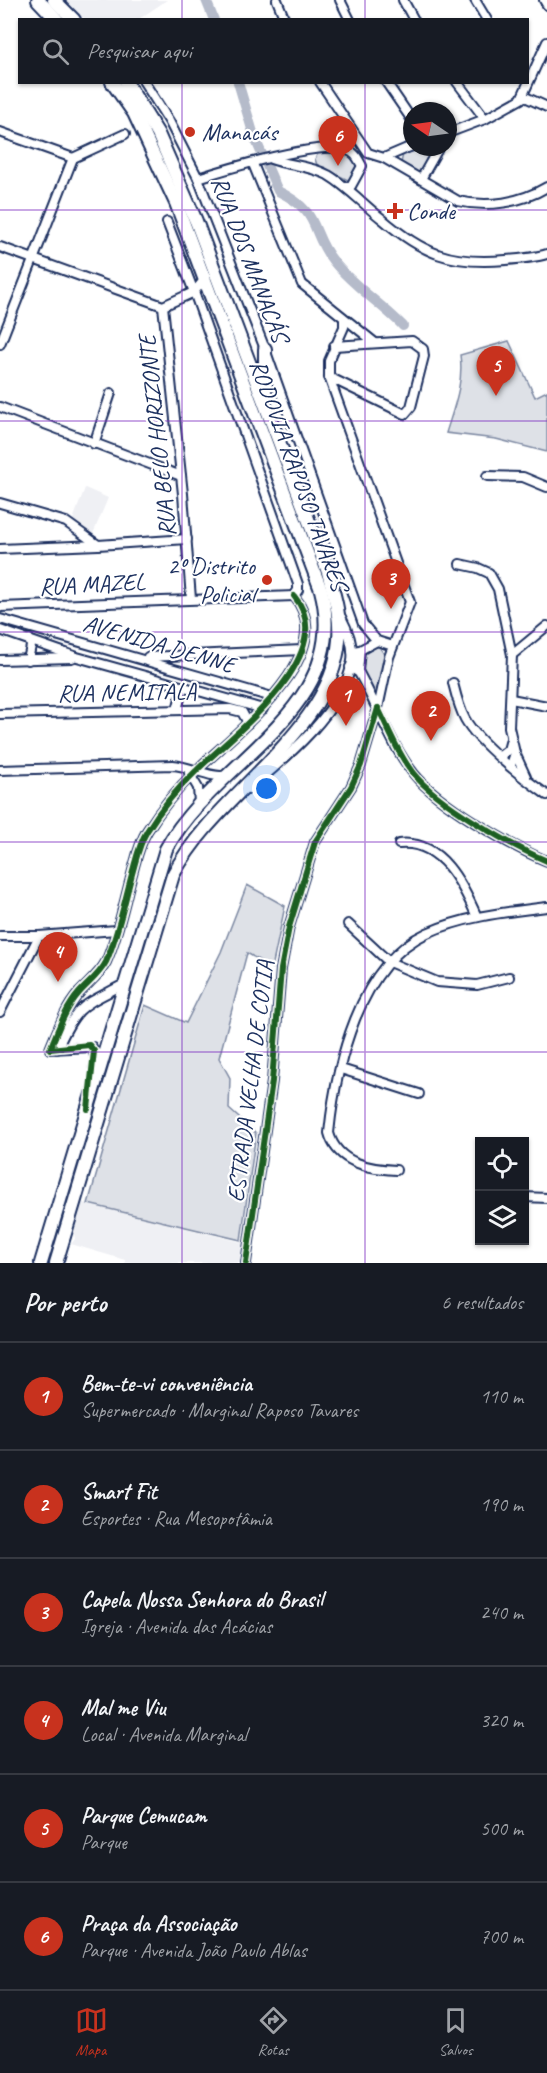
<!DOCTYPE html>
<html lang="pt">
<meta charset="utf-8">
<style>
:root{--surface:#171b24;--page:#242831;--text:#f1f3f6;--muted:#9ea1a6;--line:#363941;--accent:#c8321e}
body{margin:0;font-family:Caveat,sans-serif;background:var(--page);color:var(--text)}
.controls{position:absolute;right:18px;bottom:18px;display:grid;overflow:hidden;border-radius:0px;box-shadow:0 2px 4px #0004}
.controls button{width:54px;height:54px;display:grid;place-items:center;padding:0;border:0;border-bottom:2px solid var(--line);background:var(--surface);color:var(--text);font:30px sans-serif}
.compass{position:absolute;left:403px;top:102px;width:54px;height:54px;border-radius:50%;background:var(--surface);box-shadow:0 2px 4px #0004;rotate:283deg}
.you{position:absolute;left:267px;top:789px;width:21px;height:21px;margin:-15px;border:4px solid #fff;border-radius:50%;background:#1a73e8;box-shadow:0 0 0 9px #1a73e833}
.badge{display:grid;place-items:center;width:39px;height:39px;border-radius:50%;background:var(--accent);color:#fff;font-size:20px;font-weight:700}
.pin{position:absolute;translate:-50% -50px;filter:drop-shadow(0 2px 3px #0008)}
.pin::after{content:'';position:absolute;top:32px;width:21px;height:18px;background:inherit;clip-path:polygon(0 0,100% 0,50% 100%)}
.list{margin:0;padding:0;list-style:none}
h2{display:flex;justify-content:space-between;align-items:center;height:78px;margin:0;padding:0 24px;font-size:26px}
h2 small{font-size:20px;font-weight:400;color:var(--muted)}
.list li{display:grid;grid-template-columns:39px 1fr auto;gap:18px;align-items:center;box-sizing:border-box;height:108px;padding:0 24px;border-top:2px solid var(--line)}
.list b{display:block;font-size:22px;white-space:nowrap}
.list p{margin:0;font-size:20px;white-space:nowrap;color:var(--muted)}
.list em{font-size:20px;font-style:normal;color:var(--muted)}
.icon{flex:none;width:33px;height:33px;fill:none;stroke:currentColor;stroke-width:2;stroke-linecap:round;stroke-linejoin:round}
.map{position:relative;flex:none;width:547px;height:1263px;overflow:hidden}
.search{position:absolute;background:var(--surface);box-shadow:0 2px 4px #0004;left:18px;right:18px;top:18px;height:66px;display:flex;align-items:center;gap:15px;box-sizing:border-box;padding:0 21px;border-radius:0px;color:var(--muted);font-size:22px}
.sheet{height:726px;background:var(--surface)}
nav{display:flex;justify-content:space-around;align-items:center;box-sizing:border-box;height:84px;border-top:2px solid var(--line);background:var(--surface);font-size:16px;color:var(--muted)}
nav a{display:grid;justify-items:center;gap:3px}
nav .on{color:var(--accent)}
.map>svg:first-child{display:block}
.built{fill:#eff0f4}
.green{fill:#dee1e7;stroke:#7c88a2;stroke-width:1.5}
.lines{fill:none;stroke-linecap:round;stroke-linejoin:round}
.river{stroke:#b5bbca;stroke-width:10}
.minor-casing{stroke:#1b2f5e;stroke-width:12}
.highway-casing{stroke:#1b2f5e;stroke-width:16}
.minor{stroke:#fff;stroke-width:8}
.highway{stroke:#fff;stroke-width:12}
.cycleway-casing{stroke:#fff;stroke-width:10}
.cycleway{stroke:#1b5e20;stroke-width:6}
.grid{fill:none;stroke:#7b2cbf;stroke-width:1.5;stroke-opacity:0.55}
.poi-dot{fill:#c8321e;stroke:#fff;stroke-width:2}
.labels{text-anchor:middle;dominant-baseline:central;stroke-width:4.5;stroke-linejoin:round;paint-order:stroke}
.poi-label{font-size:24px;fill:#1b2f5e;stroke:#fff;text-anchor:start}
.street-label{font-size:24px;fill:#1b2f5e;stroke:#fff}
</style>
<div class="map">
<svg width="547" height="1263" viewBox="0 0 547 1263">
<rect width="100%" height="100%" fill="#fff"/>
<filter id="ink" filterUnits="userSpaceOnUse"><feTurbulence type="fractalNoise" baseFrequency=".0167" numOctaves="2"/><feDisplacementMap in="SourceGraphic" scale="12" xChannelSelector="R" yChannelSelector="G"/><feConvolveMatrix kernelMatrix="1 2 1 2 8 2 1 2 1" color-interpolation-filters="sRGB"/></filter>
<g filter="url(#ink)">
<!-- built -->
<g class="built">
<polygon points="66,0 167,0 139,19 85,20"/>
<polygon points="85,488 108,498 93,534 71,525"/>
<polygon points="79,1202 249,1244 246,1263 125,1263 125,1260 71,1244 75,1239 72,1225"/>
</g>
<!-- green -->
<g class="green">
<path d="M424,149L429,153C429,161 426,170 418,175L401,163L403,154Z"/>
<polygon points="329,150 349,154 358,161 358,168 350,181 317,165 315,159 318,153"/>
<path d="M509,341L535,397L547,391V452L496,439L446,433C454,407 464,382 460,355Z"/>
<path d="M378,645L386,657L379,699C367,691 361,672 359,658Z"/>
<polygon points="247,885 285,906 272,968 247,953 219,1058 230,1078 229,1109 256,1133 241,1240 88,1204 145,1005 186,1023 221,952"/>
</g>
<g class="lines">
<!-- river -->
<g class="river">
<polyline points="206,0 214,20"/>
<path d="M238,82L254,136L278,191C323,213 309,232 334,262C353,286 382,304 403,326"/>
</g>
<defs>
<g id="minor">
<polyline points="277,0 285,20"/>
<polyline points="340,0 350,20"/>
<polyline points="403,0 414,20"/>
<polyline points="475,0 487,20"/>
<polyline points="544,0 547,5"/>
<polyline points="144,82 169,121 198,178 265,349 363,624 377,641 393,646"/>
<polyline points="320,82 368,153 384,158 412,146"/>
<polyline points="386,82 412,120"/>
<polyline points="457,82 485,119"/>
<polyline points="523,96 547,107"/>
<polyline points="0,132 73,158 125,134"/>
<polyline points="448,133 485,119 521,99 547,42"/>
<path d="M384,158L458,201C488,208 520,203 547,187"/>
<path d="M271,159C290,166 309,165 328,175C348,187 363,204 381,218C423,254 451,265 506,260C520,259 534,258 547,254"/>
<polyline points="253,164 302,284 374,342"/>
<path d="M198,178C227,169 321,140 347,150C355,152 358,159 362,166L351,186L346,187"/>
<polyline points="421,179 439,147"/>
<polyline points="167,222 194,292 298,584 298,590 294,596"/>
<polyline points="0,247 163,306 194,292 204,280"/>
<polyline points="163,306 183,494 191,599"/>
<polyline points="0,344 73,158"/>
<polyline points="329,377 405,414 411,407 424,356 423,349 412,341 334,346"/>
<polyline points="0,407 181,476"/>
<polyline points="94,444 111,393"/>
<polyline points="487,476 523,477 547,487"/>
<polyline points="0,503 66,522 98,545 187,539"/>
<polyline points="0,549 98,545"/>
<polyline points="460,564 478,568 489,573 498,589 512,655 509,727 515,753 511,765"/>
<polyline points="0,607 294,596"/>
<polyline points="0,619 272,697"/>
<polyline points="0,630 77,657 263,709"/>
<polyline points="352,651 360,650 377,641"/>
<polyline points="512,655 547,626"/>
<polyline points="148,657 302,650"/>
<polyline points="0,660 72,658"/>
<polyline points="28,660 31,646 29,639"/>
<path d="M350,667L359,673C376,704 393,748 414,774C438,804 511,846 547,861"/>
<polyline points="358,671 360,650"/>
<path d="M453,683C456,695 459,708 465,719C479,744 523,778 547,795"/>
<polyline points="511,699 547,706"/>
<polyline points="177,710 183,687"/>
<polyline points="0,714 230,709 242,712 248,723"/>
<polyline points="515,753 526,777"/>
<polyline points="500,756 508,750 511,739"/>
<path d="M0,770L173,765C190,766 214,780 227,775"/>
<polyline points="189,773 198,788 199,803"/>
<path d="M249,789C284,760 345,709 352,661C354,645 348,630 341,617"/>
<path d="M399,844C441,839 463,885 477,917"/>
<polyline points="348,924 389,962 437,982 477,985 509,977"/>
<polyline points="0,936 39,936 116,930"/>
<polyline points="0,1012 39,936"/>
<path d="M57,1049C78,1002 84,1006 126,983"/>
<polyline points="341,1069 419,1094"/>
<path d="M93,1074L95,1057L92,1047L50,1049C58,1030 65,1009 79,993C88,983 100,974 106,962C118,935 124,903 132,874C136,860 139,844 147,831C160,810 178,788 196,771C232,735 343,654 294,596"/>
<path d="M396,1170C369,1169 337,1163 329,1133C336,1065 359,964 427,933C465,916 507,912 547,907"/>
<polyline points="524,1197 547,1198"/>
<polyline points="246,1263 272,1081 281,969 289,927 315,842 351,787 361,765 378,708 389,657 410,602 329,377 329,361 344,327 344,320"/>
</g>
<g id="highway">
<polyline points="38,0 57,20"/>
<polyline points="54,0 74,20"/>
<polyline points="265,349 265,394"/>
<path d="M41,1263L166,849C214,759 353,710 321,590L176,203L134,113L112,82"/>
<path d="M56,1263L173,875C216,792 332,733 339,640C341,616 334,595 328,572L196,221L158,134L126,82"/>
</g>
</defs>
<!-- minor casing -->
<use href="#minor" class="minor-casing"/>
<!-- highway casing -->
<use href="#highway" class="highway-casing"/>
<!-- minor -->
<use href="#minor" class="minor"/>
<!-- highway -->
<use href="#highway" class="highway"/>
<defs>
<g id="cycleway">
<path d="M378,708C389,730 398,754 413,773C436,803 512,846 547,861"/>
<path d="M88,1109L94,1051L89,1045L50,1049C58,1030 65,1009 79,993C88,983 100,974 106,962C118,935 124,903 132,874C136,860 139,844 147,831C160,810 178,788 196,771C232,735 343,654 294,596"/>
<polyline points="246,1263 272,1081 281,969 289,927 315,842 351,787 361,765 378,708"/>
</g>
</defs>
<!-- cycleway casing -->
<use href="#cycleway" class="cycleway-casing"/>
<!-- cycleway -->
<use href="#cycleway" class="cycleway"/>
</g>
</g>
<!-- grid -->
<path class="grid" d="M182,0V20M365,0V20M182,82V1263M365,82V1263M0,210H547M0,421H547M0,632H547M0,842H547M0,1052H547"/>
<!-- markers -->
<g class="poi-dot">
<circle cx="190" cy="132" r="6"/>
<path d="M392 202h6v6h6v6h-6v6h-6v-6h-6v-6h6z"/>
<circle cx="267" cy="580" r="6"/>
</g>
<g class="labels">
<!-- poi labels -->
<g class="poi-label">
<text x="202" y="132">Manacás</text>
<text x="407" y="211">Conde</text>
<text x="255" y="566" text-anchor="end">2º Distrito<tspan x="255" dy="28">Policial</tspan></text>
</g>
<!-- street labels -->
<g class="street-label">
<text transform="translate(250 259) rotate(69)">RUA DOS MANACÁS</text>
<text transform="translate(157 436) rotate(-96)">RUA BELO HORIZONTE</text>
<text transform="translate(299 475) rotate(70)">RODOVIA RAPOSO TAVARES</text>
<text transform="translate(92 584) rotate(-3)">RUA MAZEL</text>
<text transform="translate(159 644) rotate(16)">AVENIDA DENNE</text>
<text transform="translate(127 692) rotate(-1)">RUA NEMITALA</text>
<text transform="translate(250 1081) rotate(-83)">ESTRADA VELHA DE COTIA</text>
</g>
</g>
</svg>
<div class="controls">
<button><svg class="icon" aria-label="locate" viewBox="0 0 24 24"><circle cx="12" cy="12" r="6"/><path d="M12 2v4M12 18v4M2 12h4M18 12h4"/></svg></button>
<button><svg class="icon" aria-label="layers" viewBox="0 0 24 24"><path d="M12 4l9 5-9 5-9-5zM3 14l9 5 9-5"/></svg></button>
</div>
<svg class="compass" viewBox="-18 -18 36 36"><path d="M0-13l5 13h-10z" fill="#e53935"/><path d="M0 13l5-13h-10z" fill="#9ea1a6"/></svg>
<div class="you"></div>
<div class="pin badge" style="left:346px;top:726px">1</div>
<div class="pin badge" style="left:431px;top:741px">2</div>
<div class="pin badge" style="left:391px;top:609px">3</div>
<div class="pin badge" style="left:58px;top:982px">4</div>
<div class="pin badge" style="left:496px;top:396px">5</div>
<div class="pin badge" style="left:338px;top:166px">6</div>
<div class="search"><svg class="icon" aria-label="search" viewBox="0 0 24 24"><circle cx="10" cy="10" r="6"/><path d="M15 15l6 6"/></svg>Pesquisar aqui</div>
</div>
<section class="sheet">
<h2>Por perto<small>6 resultados</small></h2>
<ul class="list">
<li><span class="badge">1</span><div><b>Bem-te-vi conveniência</b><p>Supermercado · Marginal Raposo Tavares</p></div><em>110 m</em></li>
<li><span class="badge">2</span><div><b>Smart Fit</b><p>Esportes · Rua Mesopotâmia</p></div><em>190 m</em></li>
<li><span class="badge">3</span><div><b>Capela Nossa Senhora do Brasil</b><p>Igreja · Avenida das Acácias</p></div><em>240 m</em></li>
<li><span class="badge">4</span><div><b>Mal me Viu</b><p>Local · Avenida Marginal</p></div><em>320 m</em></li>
<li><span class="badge">5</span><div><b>Parque Cemucam</b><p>Parque</p></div><em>500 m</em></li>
<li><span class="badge">6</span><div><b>Praça da Associação</b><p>Parque · Avenida João Paulo Ablas</p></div><em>700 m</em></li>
</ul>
</section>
<nav>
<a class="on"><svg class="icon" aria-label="map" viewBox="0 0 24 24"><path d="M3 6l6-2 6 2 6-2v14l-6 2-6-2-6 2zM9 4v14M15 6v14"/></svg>Mapa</a>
<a><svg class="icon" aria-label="directions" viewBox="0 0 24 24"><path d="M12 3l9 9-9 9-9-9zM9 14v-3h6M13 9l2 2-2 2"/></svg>Rotas</a>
<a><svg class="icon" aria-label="saved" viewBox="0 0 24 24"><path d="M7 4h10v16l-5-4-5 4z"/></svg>Salvos</a>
</nav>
